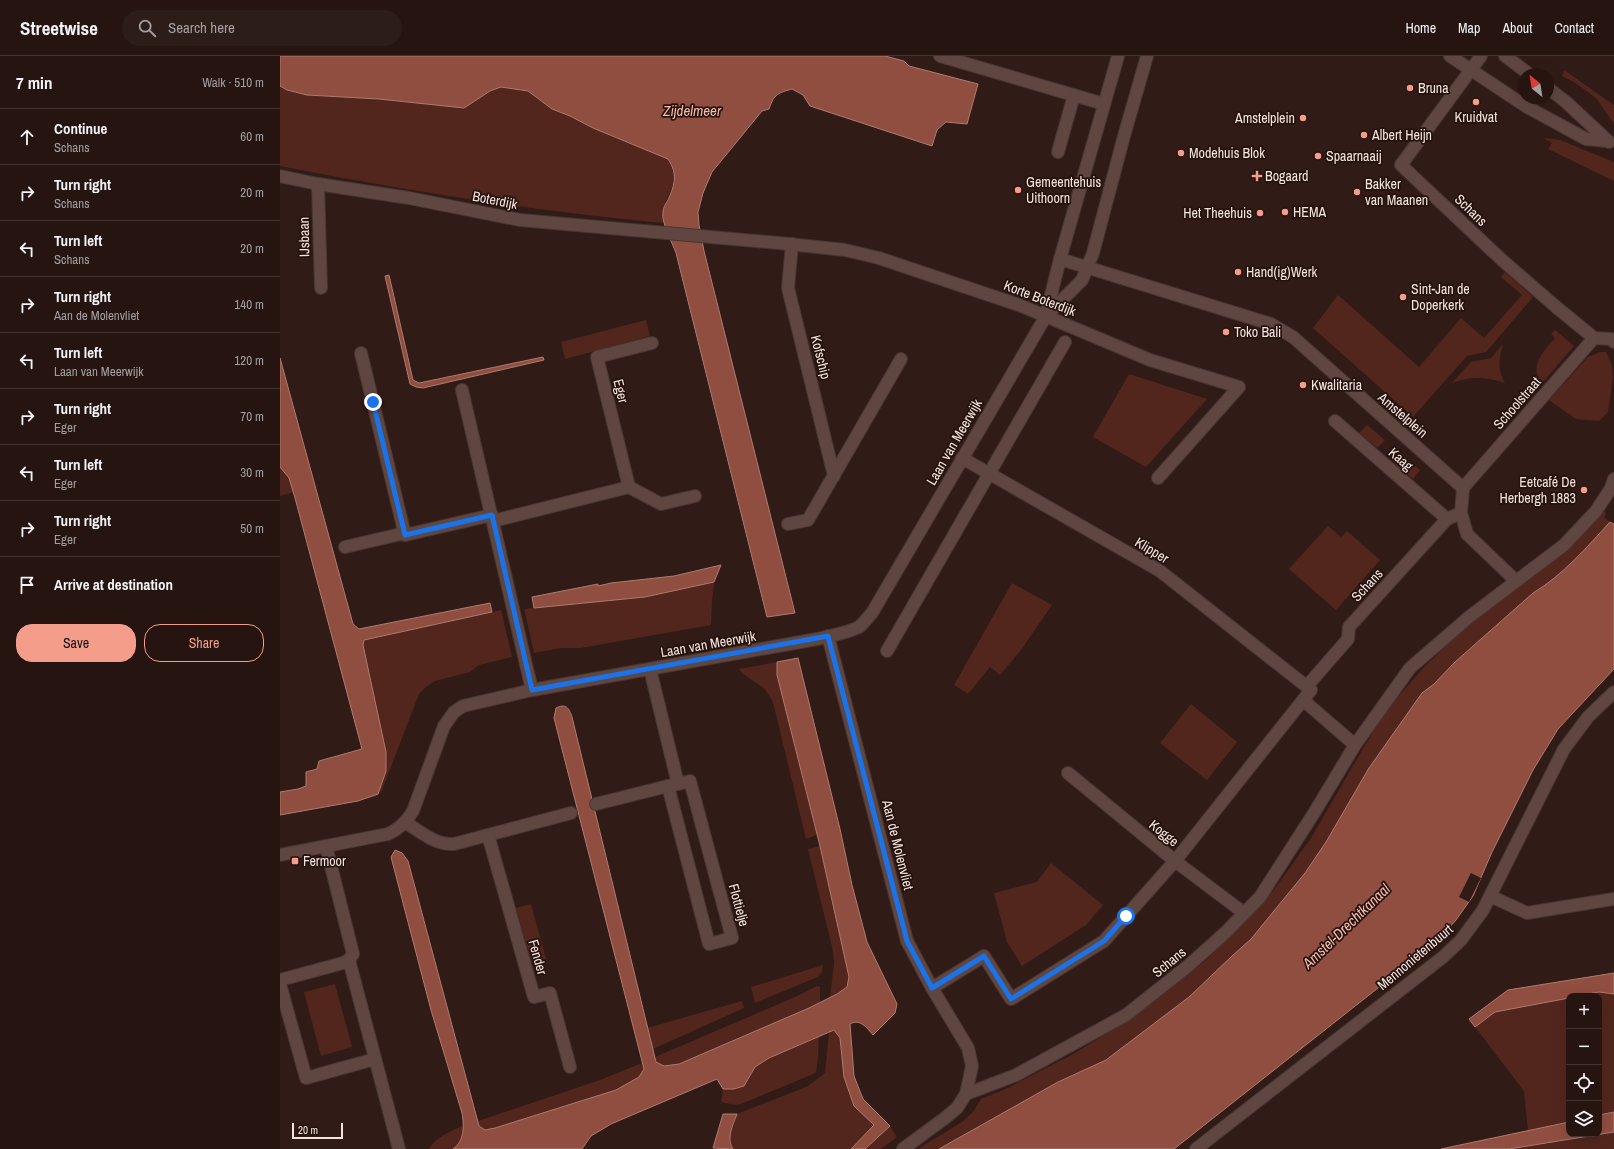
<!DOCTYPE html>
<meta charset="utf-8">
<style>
:root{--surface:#251410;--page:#2d1d19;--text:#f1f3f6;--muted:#a39e9f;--line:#423330;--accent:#f49d8b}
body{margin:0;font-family:"Archivo Narrow",sans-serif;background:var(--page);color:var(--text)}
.controls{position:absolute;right:12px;bottom:12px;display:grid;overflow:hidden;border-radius:8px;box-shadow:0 4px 16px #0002}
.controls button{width:36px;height:36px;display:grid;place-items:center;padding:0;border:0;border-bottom:1px solid var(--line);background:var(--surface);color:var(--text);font:20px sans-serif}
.compass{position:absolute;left:1238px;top:12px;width:36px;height:36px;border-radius:50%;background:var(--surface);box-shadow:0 4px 16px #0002;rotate:330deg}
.scale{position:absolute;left:12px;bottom:10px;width:51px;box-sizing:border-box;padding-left:4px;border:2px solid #f4e4e0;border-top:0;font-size:11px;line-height:14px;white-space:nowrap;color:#f4e4e0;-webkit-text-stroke:3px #26120d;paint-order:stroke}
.stop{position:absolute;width:12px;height:12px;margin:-9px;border:3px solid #1a73e8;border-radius:50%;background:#fff}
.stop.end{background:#1a73e8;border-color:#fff;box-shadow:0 1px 4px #0008}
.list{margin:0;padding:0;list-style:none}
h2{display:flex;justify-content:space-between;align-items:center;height:52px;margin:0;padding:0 16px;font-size:17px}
h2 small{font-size:13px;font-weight:400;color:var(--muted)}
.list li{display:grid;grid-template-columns:26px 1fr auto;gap:12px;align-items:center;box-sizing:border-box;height:56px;padding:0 16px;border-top:1px solid var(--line)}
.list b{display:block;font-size:15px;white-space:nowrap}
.list p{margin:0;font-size:13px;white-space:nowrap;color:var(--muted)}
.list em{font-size:13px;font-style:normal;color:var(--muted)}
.actions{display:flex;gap:8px;padding:12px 16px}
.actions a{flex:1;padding:9px 0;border:1px solid var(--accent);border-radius:16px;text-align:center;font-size:14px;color:var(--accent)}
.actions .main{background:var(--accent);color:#111}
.icon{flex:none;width:22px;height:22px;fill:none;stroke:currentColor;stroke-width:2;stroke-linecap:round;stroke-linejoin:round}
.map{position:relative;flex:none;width:1334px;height:1093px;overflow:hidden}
header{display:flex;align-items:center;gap:24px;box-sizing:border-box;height:56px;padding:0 20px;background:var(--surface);border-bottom:1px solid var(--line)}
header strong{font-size:19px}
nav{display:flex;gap:22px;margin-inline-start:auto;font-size:14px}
.search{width:280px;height:36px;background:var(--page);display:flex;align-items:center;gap:10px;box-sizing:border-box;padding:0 14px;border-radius:22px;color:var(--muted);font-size:15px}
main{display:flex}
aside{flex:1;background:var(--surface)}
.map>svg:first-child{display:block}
.green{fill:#52261d}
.water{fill:#904e40;stroke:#ae7b70}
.pier{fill:#311b16}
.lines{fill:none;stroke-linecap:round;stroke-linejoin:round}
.minor-casing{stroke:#483634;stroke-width:14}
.minor{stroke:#5f4641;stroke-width:12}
.route{stroke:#1a73e8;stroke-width:5}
.poi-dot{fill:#f49d8b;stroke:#26120d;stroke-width:1.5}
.labels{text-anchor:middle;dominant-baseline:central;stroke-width:3.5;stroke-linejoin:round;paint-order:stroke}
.poi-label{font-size:14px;fill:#f4e4e0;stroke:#26120d;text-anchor:start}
.street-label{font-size:14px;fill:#f4e4e0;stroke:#26120d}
.water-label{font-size:15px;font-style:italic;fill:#f8bbae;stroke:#26120d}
</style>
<header>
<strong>Streetwise</strong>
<div class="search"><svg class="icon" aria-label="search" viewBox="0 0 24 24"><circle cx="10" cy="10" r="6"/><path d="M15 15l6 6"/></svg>Search here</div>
<nav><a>Home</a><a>Map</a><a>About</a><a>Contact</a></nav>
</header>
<main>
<aside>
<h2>7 min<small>Walk · 510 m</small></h2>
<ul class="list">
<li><svg class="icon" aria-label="ahead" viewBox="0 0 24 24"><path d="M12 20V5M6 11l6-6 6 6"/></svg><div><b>Continue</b><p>Schans</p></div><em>60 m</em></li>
<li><svg class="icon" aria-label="right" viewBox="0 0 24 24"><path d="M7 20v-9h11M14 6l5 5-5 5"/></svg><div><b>Turn right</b><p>Schans</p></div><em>20 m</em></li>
<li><svg class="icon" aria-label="left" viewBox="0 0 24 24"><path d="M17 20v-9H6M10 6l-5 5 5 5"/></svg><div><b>Turn left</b><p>Schans</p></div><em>20 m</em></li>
<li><svg class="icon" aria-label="right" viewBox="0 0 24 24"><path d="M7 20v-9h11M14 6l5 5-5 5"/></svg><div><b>Turn right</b><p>Aan de Molenvliet</p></div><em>140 m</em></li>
<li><svg class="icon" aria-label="left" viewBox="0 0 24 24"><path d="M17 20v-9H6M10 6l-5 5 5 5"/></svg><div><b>Turn left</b><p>Laan van Meerwijk</p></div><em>120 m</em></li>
<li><svg class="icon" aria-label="right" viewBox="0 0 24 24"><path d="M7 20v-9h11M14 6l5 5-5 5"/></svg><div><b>Turn right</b><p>Eger</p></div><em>70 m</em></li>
<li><svg class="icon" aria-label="left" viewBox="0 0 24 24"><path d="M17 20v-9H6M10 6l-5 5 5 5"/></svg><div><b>Turn left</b><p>Eger</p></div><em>30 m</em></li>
<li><svg class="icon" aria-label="right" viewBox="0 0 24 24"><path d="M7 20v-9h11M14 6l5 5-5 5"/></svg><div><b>Turn right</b><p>Eger</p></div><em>50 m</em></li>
<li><svg class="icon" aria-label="arrive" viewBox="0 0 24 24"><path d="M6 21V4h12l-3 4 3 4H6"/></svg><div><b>Arrive at destination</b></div></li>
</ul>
<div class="actions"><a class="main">Save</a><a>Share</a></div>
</aside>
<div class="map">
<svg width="1334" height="1093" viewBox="0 0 1334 1093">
<rect width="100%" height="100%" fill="#311b16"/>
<!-- green -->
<g class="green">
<polygon points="1284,14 1334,49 1334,66 1332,65 1316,42 1294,26 1282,20"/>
<path d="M0,30L7,34L27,39L99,43L184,52L210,35L221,31L248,35L272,53L290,60L313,72L388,103C402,124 389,134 383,154C382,158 384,163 384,167C255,155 127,135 0,110Z"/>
<polygon points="1264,82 1280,84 1334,106 1334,125 1268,93 1272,87"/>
<polygon points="1225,216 1253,241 1206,296 1187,300 1133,361 1033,272 1058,239 1139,311 1181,262 1204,282 1242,239 1221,221"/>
<polygon points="366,264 370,280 285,303 281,286"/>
<path d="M1275,274L1294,290L1263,326C1247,313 1265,293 1275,282L1271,278Z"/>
<path d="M1223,288C1219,302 1217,314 1225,327C1206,321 1191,320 1172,327L1191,306L1211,302Z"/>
<polygon points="1320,296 1326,296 1332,309 1333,321 1328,356 1319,365 1296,363 1269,344 1308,301"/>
<polygon points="849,318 927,343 866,411 813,381"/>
<polygon points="1087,369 1105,384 1097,392 1079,377"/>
<polygon points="1121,399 1140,414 1133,423 1113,406"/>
<polygon points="0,411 9,422 14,436 0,440"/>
<path d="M1322,454L1326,457L1324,461L1330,466C1307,491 1283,519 1253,537L1175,606L1154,628L1142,637L1089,712L1046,786L1025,817L971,883L952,900L909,941L826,1004L778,1026L659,1093H638L682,1066L693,1056L701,1043L728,1032L795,997L855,960L925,905L970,861L996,831L1031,782L1095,672L1115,644L1146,609L1169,587Z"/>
<polygon points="1048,470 1061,481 1067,475 1100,504 1056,554 1009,513"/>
<polygon points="434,526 432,545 431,569 301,592 281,592 254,597 244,553 365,541"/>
<polygon points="732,527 772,549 741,594 720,619 710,611 688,638 674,629"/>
<polygon points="221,554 232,601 199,609 190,616 155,625 146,631 139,638 102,734 97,740 78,745 98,738 83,589 84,584"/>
<polygon points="497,606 497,619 537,779 526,783 493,646 485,633 462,617 459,613"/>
<polygon points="911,648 957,686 927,724 880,687"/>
<polygon points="540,790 569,921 567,931 550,942 554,907 553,895 528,793"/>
<polygon points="771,807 823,849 806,869 742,910 727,886 714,837 757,826"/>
<polygon points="251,848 266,903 252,907 236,852"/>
<polygon points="543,909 542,916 538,921 475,947 471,931"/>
<polygon points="55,928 72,991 41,1000 24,936"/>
<polygon points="537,930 540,931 540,947 529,952 398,1008 384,1010 376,1006 375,1001 515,941"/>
<polygon points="1319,936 1334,938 1334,1056 1319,1059 1319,940 1297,940"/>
<polygon points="1289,942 1289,1066 1248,1075 1244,1035 1195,971 1214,956"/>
<polygon points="462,945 464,952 373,993 367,972"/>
<path d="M554,974L560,982L564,1021L574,1050L595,1069L571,1093H453C446,1082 453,1069 457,1058L528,1030L545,1017L549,976Z"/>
<polygon points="539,981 538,1002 536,1016 531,1019 461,1048 455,1049 441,1046 443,1033 454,1033 464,1030 475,1011 489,1002"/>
<polygon points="362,1007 364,1013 359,1021 336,1034 215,1072 205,1074 199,1070 198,1065 320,1024"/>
<path d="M184,1069L182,1081L173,1093H149C155,1081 172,1075 184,1069Z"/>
<polygon points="610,1070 617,1081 601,1093 585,1093"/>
<polygon points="1334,1076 1334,1093 1229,1093"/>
</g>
<!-- water -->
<g class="water">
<path d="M0,0H605L624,5L629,10L698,28L687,68L666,66L657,74L652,90L530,50L523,39L512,33C498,37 494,38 489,53L482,55L432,116L423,137L418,156L419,169L424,195L515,557L487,561L396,197C392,186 381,166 383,156C383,152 386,147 388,144C395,128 398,118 388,103L313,72L290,60L272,53L248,35L221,31L210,35L184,52L99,43L27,39L7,34L0,30Z"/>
<polygon points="109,219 133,324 139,327 263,301 264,304 143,332 136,331 130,328 105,220"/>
<polygon points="0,302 73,568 79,573 210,547 212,556 84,584 83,589 106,696 106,715 98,738 78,745 0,759 0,736 18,733 26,730 26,716 37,713 39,705 82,693 15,442 9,422 0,411"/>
<path d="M1330,466L1334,468V613L1278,673L1253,714L1212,796L1193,840L1176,864L1155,887L894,1093H659L778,1026L826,1004L909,941L952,900L971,883L1025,817L1046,786L1089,712L1142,637L1154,628L1175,606L1253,537C1283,519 1307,491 1330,466Z"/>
<polygon points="441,509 434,526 365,541 254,552 252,541 318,528 318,530 331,527 394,520"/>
<path d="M518,602L560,773L572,829L587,886L617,948L615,957L593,979C587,972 580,962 570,968L574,1020L583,1043L610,1070L585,1093H571L594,1069L574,1050L564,1021L560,982L554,974L489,1002L475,1011L464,1030L454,1033H443L437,1023L331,1068L311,1080L302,1093H173C185,1084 184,1070 182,1057L151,954L111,801L115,794L122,797L128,805L199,1070L205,1074L215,1072L336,1034L359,1021L364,1013L274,662L276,652C286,647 289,652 292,661L376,1006L384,1010L399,1008L529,952L557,938L567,931L569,921L540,790L497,619V606Z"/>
<polygon points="1334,917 1334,938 1319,936 1297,940 1289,940 1289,942 1215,956 1195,971 1189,963 1228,934"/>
<polygon points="1334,1056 1334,1076 1229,1093 1161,1093 1289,1066 1289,1078 1319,1078 1319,1059"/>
<path d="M443,1058H457C453,1069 446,1082 453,1093L433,1092Z"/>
</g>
<!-- pier -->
<polygon class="pier" points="1191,817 1201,822 1189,846 1179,841"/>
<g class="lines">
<defs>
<g id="minor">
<polyline points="660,0 824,48"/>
<polyline points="1170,0 1247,51 1306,83 1327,85"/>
<polyline points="1201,0 1121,109 1222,204 1275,250 1314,282 1331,283 1334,286"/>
<polyline points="1225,0 1249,18"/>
<polyline points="1268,32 1286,46 1329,86"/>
<polyline points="778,96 794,39"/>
<polyline points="0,120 38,128 129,142 240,164 499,187 565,194 599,202 739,249 870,304 959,331 878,422"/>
<polyline points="38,128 41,232"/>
<polyline points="512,188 508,232 554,420"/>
<polyline points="780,203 991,268 1013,281 1183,432"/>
<polyline points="766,259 780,203 838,0"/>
<polyline points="81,297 125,479 212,459"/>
<polyline points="182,334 252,634"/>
<polyline points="1055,365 1167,463"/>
<polyline points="349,431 317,301 372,287"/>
<polyline points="1183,432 1314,282"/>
<polyline points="1183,432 1181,457 1187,478 1236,525"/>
<polyline points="213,465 349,431 381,448 415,440"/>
<polyline points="508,468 528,464 621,303"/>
<polyline points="65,491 125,477"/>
<polyline points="548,580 627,885 652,932 688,992 692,1010 686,1038 677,1052 665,1062 623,1093"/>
<polyline points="607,595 785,286"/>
<polyline points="370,613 398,728 410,725 452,882 429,888 388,730 398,728"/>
<polyline points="1027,630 1068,583 1069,571 1167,463 1181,457"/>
<polyline points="1023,644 1075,689"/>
<polyline points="788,717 895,805 964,857"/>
<polyline points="316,748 388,730"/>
<path d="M125,766C141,776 155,789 174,788L291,757"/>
<polyline points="208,779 254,941 270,937 290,1011"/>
<path d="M0,799L108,778C120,773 127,765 133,755L164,670L174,656L183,650L252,634L537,583C550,580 567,577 579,571C584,567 588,561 592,557L766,260L802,224L813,197L844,80L867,0"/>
<polyline points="1210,840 1247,857 1334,843"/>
<polyline points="69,904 119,1093"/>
<polyline points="0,924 63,907 69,904 73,898 46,790"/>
<polyline points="0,928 26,1022 95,1003"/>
<polyline points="652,932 704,900 731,943 824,885 895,805 1031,634 880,515 682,402"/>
<polyline points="686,1038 736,1019 846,959 908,910 946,876 980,841 1034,757 1075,689 1130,612 1189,561 1284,489 1316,455 1331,432 1334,423"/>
<polyline points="916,1093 1163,901 1181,884 1203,854 1284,693 1308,661 1334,636"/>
</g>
</defs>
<!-- minor casing -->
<use href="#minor" class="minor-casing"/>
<!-- minor -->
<use href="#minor" class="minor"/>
</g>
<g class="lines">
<!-- route -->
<polyline class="route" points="93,346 125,479 212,459 252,634 548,580 627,885 652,932 704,900 731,943 824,885 846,860"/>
</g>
<!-- markers -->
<g class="poi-dot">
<circle cx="1130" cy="32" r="4"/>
<circle cx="1196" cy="46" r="4"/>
<circle cx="1023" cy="62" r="4"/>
<circle cx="1084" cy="79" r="4"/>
<circle cx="901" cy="97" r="4"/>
<circle cx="1038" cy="100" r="4"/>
<path d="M975 114h4v4h4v4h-4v4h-4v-4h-4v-4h4z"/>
<circle cx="738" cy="134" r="4"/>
<circle cx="1077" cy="136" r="4"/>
<circle cx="1005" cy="156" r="4"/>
<circle cx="980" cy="157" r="4"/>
<circle cx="958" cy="216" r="4"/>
<circle cx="1123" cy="241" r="4"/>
<circle cx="946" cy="276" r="4"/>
<circle cx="1023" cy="329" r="4"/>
<circle cx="1304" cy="434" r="4"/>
<rect x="11" y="801" width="8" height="8" rx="2"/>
</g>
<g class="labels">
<!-- poi labels -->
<g class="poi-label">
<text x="1138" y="32">Bruna</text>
<text x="1196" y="61" text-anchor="middle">Kruidvat</text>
<text x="1015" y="62" text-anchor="end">Amstelplein</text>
<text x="1092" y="79">Albert Heijn</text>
<text x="909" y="97">Modehuis Blok</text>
<text x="1046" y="100">Spaarnaaij</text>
<text x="985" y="120">Bogaard</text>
<text x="746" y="126">Gemeentehuis<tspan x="746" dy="16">Uithoorn</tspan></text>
<text x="1085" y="128">Bakker<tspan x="1085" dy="16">van Maanen</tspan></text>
<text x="1013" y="156">HEMA</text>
<text x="972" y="157" text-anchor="end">Het Theehuis</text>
<text x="966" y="216">Hand(ig)Werk</text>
<text x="1131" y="233">Sint-Jan de<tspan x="1131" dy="16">Doperkerk</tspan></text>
<text x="954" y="276">Toko Bali</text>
<text x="1031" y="329">Kwalitaria</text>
<text x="1296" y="426" text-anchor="end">Eetcafé De<tspan x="1296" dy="16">Herbergh 1883</tspan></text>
<text x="23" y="805">Fermoor</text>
</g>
<!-- street labels -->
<g class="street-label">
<text transform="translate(215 144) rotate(11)">Boterdijk</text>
<text transform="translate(1191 154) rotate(44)">Schans</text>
<text transform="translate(24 181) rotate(-91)">IJsbaan</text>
<text transform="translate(760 242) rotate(21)">Korte Boterdijk</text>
<text transform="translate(541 301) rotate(76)">Kofschip</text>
<text transform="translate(341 335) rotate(76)">Eger</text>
<text transform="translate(1237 347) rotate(-49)">Schoolstraat</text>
<text transform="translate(1123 359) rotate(41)">Amstelplein</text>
<text transform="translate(674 386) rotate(-60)">Laan van Meerwijk</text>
<text transform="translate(1121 403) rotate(41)">Kaag</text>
<text transform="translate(872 494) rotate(31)">Klipper</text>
<text transform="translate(1087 529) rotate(-47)">Schans</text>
<text transform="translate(428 588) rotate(-10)">Laan van Meerwijk</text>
<text transform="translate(884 777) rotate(39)">Kogge</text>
<text transform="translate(618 789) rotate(76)">Aan de Molenvliet</text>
<text transform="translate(459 849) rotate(75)">Flottielje</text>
<text transform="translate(258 901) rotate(74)">Fender</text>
<text transform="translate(1135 901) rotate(-40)">Mennonietenbuurt</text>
<text transform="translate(889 906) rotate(-39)">Schans</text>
</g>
<!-- water labels -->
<g class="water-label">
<text x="412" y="54">Zijdelmeer</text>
<text transform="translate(1066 870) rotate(-44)">Amstel-Drechtkanaal</text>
</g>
</g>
</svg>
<div class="controls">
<button>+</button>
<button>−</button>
<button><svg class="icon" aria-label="locate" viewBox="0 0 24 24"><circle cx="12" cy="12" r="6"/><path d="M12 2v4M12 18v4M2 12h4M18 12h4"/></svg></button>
<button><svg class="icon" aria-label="layers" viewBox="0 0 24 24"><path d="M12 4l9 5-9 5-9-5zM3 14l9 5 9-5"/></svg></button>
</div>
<svg class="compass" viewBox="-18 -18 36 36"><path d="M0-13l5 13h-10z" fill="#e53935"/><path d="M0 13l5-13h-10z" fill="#a39e9f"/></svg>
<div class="scale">20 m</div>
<div class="stop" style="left:846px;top:860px"></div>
<div class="stop end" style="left:93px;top:346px"></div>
</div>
</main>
